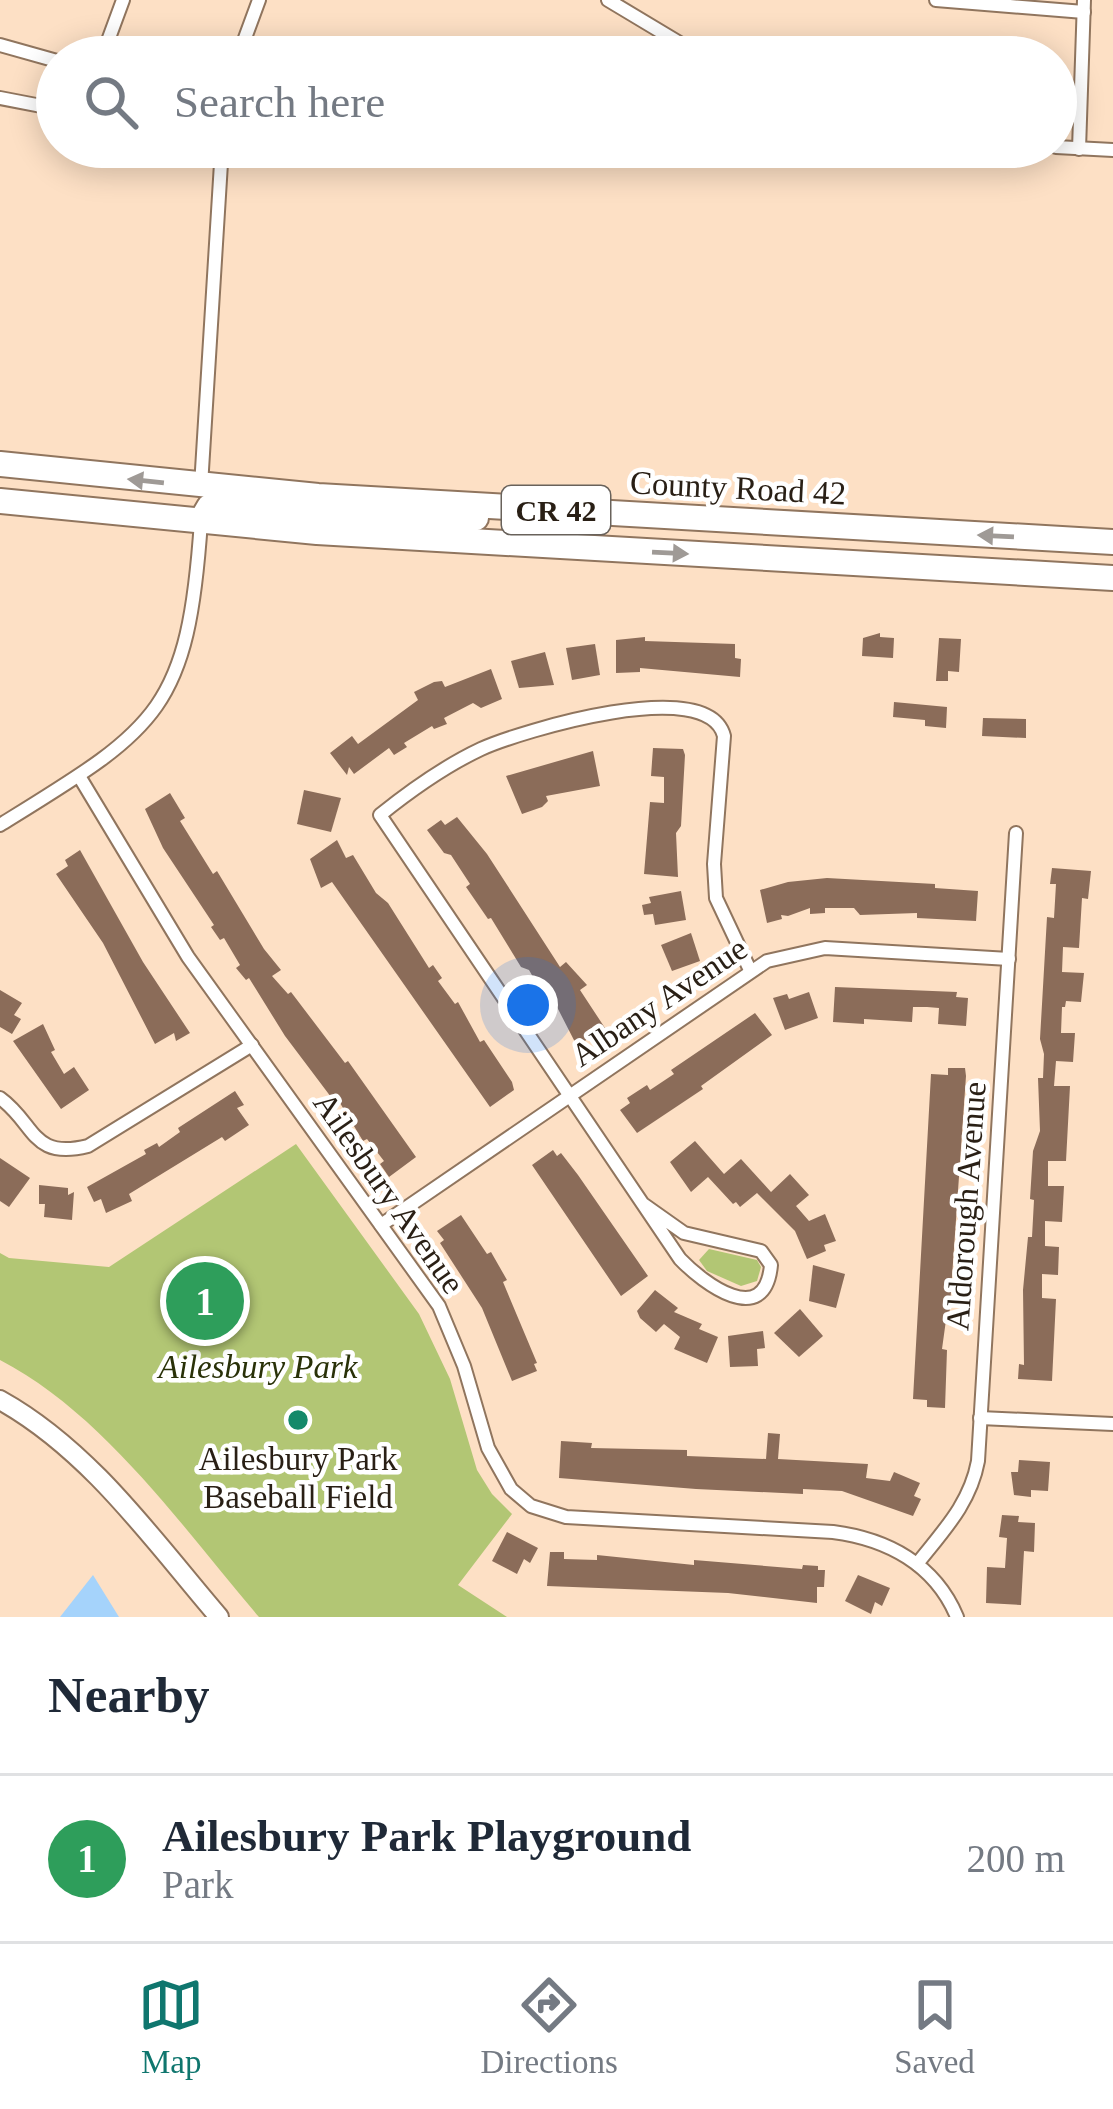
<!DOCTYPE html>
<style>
:root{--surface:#fff;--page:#f6f6f7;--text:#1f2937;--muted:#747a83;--line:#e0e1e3;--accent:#0f766e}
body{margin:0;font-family:"Times New Roman",serif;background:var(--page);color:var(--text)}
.you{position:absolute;left:528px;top:1005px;width:42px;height:42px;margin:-30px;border:9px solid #fff;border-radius:50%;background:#1a73e8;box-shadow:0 0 0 18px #1a73e833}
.badge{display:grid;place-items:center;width:78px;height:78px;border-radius:50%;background:var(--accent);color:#fff;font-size:39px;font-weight:700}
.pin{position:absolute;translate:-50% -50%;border:6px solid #fff;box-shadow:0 3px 12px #0006}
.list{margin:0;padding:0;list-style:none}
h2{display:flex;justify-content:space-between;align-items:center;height:156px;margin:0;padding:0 48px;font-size:51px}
h2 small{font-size:39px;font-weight:400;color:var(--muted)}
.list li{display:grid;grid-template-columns:78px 1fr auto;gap:36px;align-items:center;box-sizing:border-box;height:168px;padding:0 48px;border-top:3px solid var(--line)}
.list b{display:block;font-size:45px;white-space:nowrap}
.list p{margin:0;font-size:39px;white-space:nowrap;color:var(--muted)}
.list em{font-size:39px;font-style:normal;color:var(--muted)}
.icon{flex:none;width:66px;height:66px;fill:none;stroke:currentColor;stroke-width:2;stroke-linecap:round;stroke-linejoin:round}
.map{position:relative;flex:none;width:1113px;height:1617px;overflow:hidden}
.search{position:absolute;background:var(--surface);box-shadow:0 6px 30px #0003;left:36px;right:36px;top:36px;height:132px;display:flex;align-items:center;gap:30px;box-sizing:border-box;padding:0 42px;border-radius:66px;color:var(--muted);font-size:45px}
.sheet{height:324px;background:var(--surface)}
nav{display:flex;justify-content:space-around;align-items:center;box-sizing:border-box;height:168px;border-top:3px solid var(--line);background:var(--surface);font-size:33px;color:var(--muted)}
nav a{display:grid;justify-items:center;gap:6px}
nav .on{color:var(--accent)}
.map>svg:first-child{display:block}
.green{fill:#b2c674}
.water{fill:#a5d3fb}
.building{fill:#8b6c59}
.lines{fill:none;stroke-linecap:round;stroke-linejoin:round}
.street-casing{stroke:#90755e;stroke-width:16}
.secondary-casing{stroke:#90755e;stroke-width:22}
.highway-casing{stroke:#90755e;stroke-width:28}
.street{stroke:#fff;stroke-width:12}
.secondary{stroke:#fff;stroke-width:18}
.highway{stroke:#fff;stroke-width:24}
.oneway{fill:#9f9a96}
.poi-dot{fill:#14896a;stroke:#fff;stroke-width:4.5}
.labels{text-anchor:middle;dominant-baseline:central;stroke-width:9;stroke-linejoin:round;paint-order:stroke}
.shield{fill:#fff;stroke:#69625b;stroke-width:3}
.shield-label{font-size:30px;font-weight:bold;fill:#291f15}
.street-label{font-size:33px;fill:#291f15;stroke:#fff}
.park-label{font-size:33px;font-style:italic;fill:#293108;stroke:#fff}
.poi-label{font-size:33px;fill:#291f15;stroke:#fff}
</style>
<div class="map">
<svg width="1113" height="1617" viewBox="0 0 1113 1617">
<rect width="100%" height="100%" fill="#fde0c5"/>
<!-- green -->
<g class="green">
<path d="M296,1144L419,1314L450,1379L477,1470L492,1494L512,1514L458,1585L507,1617H259C182,1527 104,1414 0,1360V1253L9,1258L109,1267Z"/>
<polygon points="709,1249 757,1260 761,1267 757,1281 741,1286 707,1271 699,1260"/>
</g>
<!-- water -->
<polygon class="water" points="93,1575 119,1617 60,1617"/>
<!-- building -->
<g class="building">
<polygon points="992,44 1040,48 1040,57 991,57"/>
<polygon points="880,633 880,637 894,638 893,658 862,656 863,638"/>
<polygon points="645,637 645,641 735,644 735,658 741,659 740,677 640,668 640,672 616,673 616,640"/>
<polygon points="939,638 961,639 959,672 948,671 948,681 936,681"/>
<polygon points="595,644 600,675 572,680 566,648"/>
<polygon points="545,652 554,685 519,688 511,661"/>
<polygon points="491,669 502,699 481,708 473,703 444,718 447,724 434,729 432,726 404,743 407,747 394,755 389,748 354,774 349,767 347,775 330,753 352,736 358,744 418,700 414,692 434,682 442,681 445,687"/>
<polygon points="894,702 947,707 946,728 925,726 925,720 893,717"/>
<polygon points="983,718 1026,719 1026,738 982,736"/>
<polygon points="653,748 683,749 685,755 681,826 676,833 678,877 644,874 650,802 664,803 664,777 651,776"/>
<polygon points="593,751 600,786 546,796 548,801 542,807 522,814 506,776"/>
<polygon points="304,790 341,798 331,832 297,824"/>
<polygon points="170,793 185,818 180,821 213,874 217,871 264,949 281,970 272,976 288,994 291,992 345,1063 348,1061 416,1157 389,1177 380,1164 384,1161 367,1139 363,1141 340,1103 337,1105 285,1036 249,978 246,980 236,968 240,965 224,938 220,940 211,927 214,925 163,848 145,809"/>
<polygon points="457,817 487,854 560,967 566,962 587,985 580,990 605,1028 577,1046 557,1007 552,1010 529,970 521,967 491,918 488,919 466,887 470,884 451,855 444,853 427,830 441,820 445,825"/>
<polygon points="337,840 346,858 353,855 376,893 388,903 429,968 433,965 442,978 438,981 455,1004 458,1002 480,1042 484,1040 512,1082 514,1090 490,1107 332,882 321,888 310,859"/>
<polygon points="80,850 143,962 190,1033 176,1041 174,1033 155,1044 103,943 56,874 68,866 65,860"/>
<polygon points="1052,868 1091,871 1088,899 1082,898 1079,948 1063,947 1062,972 1084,973 1081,1002 1066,1001 1065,1007 1062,1007 1061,1033 1075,1033 1073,1062 1056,1061 1054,1086 1070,1086 1066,1161 1048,1161 1048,1186 1064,1186 1062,1222 1045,1221 1045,1246 1059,1247 1058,1275 1042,1274 1042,1298 1056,1299 1052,1381 1018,1379 1019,1364 1024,1365 1023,1290 1028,1237 1032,1237 1034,1200 1030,1199 1033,1151 1040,1131 1038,1078 1043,1078 1044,1054 1040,1039 1047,917 1054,918 1056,884 1050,884"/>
<polygon points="827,878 935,884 935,888 978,891 976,921 917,918 917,913 860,915 854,908 825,908 825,913 810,914 810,908 788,916 781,915 782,919 767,923 760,890 788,882"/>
<polygon points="681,891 686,920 655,925 653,914 644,915 642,905 651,903 649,897"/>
<polygon points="691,933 700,961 672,971 661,945"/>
<polygon points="835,987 957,992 956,997 968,998 966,1026 938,1024 939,1008 927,1007 913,1007 912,1022 864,1019 864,1024 833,1022"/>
<polygon points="0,990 22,1003 14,1015 21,1019 12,1034 0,1027"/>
<polygon points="809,992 818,1018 785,1030 773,998 787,994 789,999"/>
<polygon points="755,1013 772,1035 701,1086 703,1089 637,1133 620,1110 630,1103 627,1098 647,1085 650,1090 674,1074 671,1070"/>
<polygon points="43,1024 55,1050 51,1052 64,1074 74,1067 89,1090 61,1109 13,1041"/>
<polygon points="948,1068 965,1068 966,1076 949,1320 946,1320 942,1349 947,1350 945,1408 927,1407 927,1400 913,1399 931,1074 948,1075"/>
<polygon points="235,1091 244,1105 237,1108 249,1125 225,1141 222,1137 129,1194 132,1201 106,1213 101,1199 94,1202 87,1187 146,1154 144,1150 157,1143 159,1147 180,1132 178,1128"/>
<polygon points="695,1141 724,1174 741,1159 771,1192 790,1174 809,1195 796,1206 809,1221 825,1214 836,1241 824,1245 826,1251 807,1259 795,1231 757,1193 740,1207 736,1202 733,1204 708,1177 691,1192 670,1162"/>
<polygon points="553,1150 557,1156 561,1153 578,1175 648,1276 621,1296 532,1165"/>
<polygon points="0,1158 30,1178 9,1207 0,1201"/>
<polygon points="39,1185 68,1188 68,1195 74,1192 72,1220 44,1217 45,1204 39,1204"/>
<polygon points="461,1215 487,1254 491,1252 507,1280 503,1282 537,1363 534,1364 537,1371 512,1381 482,1308 440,1243 444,1240 437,1231"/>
<polygon points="813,1265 845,1274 836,1308 809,1301"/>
<polygon points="655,1290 678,1308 674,1312 702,1324 699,1329 718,1337 707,1363 674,1349 680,1337 664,1324 656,1332 640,1318 637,1311"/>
<polygon points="800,1309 823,1336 799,1357 774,1333"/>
<polygon points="763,1331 765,1348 757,1349 758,1366 730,1367 728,1336"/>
<polygon points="768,1433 780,1434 778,1459 868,1464 866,1478 890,1481 894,1472 920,1483 914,1496 921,1499 913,1516 842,1491 803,1489 803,1494 696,1489 559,1478 561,1441 592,1443 591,1448 687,1450 687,1456 766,1459"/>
<polygon points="1019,1460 1050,1462 1048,1491 1031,1490 1031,1497 1014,1495 1011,1472 1018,1472"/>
<polygon points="1002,1515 1019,1516 1018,1522 1035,1523 1034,1552 1024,1551 1021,1605 986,1603 987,1567 1005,1568 1007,1538 999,1537"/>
<polygon points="507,1532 538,1548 530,1563 524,1559 517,1574 492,1561"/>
<polygon points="550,1552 564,1552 564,1559 597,1560 597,1555 694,1565 694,1560 802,1569 803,1565 818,1566 818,1570 825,1570 824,1587 817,1587 817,1603 728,1593 547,1586"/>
<polygon points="858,1575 890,1588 882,1606 875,1602 871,1614 845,1601"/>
</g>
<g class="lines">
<defs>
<g id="street">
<polyline points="608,0 703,57"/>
<polyline points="936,0 1084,12"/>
<polyline points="0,45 57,61"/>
<polyline points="102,57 123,0"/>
<polyline points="238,57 259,0"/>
<polyline points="0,98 57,109"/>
<polyline points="1056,147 1113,150"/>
<polyline points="1079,149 1084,0"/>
<polyline points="201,486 222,147"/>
<path d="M79,776L188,957L439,1306L464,1366L488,1448L511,1489L531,1506L566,1517L833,1532C887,1539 935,1564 957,1617"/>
<path d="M0,825C157,728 188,713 201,521"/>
<path d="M0,1098C36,1124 31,1160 88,1146L252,1045"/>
<path d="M643,1204L684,1233L761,1251L771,1265C765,1330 703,1283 680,1259L380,815C411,790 445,766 481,749C521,731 708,674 724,736L714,864L716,898L750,970"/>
<polyline points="381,1225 767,961 825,948 1009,959"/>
<polyline points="980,1418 1113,1424"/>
<path d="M917,1564C943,1531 970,1504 978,1461L1016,833"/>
</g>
<path id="secondary" d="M0,1400C90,1450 153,1540 219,1617"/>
<g id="highway">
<polyline points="0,464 318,496 1113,542"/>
<polyline points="0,501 317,532 1113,578"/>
<polyline points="202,519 209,507 431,523 476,518"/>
</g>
</defs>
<!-- street casing -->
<use href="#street" class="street-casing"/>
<!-- secondary casing -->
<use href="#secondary" class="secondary-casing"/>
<!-- highway casing -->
<use href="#highway" class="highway-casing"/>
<!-- street -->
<use href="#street" class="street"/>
<!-- secondary -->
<use href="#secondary" class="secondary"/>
<!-- highway -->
<use href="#highway" class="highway"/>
</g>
<!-- one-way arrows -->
<defs><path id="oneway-solid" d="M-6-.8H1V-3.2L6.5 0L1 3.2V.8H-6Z" transform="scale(3)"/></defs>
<g class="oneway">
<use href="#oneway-solid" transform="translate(146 481) rotate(-174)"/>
<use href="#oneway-solid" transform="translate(996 536) rotate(-177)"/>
<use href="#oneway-solid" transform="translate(670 553) rotate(3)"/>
</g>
<!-- markers -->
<circle class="poi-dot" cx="298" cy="1420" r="12"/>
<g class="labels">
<!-- shield labels -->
<rect class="shield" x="502" y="486" width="108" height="48" rx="9"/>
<g class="shield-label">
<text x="556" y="510">CR 42</text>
</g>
<!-- street labels -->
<g class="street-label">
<text transform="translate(738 488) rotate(3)">County Road 42</text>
<text transform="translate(659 1002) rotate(-34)">Albany Avenue</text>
<text transform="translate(389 1193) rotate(55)">Ailesbury Avenue</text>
<text transform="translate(966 1206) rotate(-86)">Aldorough Avenue</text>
</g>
<!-- park labels -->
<g class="park-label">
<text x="258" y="1367">Ailesbury Park</text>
</g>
<!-- poi labels -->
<g class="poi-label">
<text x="298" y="1459">Ailesbury Park<tspan x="298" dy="38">Baseball Field</tspan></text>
</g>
</g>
</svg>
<div class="you"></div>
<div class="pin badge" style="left:205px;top:1301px;background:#2e9e5b">1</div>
<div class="search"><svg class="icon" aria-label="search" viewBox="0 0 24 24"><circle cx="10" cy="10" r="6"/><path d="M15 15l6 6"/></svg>Search here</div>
</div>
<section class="sheet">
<h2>Nearby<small></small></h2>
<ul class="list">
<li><span class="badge" style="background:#2e9e5b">1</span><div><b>Ailesbury Park Playground</b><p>Park</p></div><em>200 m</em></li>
</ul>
</section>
<nav>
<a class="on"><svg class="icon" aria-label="map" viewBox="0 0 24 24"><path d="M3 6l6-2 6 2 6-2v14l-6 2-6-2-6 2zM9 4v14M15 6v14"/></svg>Map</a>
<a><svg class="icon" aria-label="directions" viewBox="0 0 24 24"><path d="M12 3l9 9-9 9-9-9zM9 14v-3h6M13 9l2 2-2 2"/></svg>Directions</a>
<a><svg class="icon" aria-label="saved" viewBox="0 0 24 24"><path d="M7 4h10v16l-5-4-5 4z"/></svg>Saved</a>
</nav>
